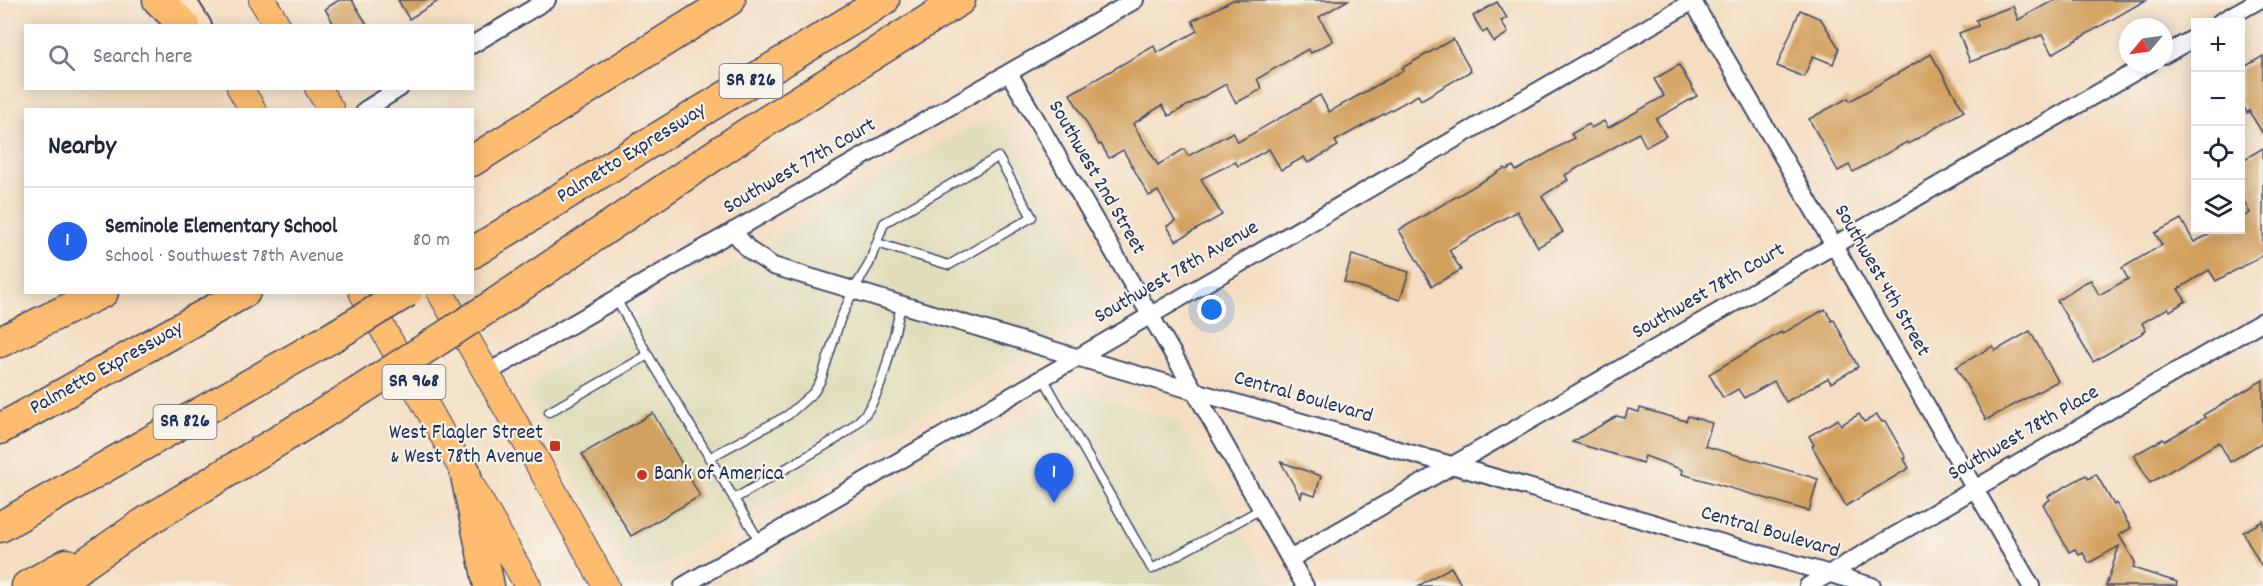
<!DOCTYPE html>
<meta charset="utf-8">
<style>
:root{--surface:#fff;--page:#f6f6f7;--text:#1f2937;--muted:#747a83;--line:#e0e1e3;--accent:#2563eb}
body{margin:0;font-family:Dekko,sans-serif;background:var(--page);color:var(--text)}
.controls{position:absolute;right:18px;top:18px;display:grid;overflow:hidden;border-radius:0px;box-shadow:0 3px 15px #0003}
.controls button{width:54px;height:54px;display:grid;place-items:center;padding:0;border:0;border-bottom:2px solid var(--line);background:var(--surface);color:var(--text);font:30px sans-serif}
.compass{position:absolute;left:2119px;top:18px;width:54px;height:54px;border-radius:50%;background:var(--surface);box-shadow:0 3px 15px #0003;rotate:241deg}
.you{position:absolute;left:1212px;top:310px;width:21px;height:21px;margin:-15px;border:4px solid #fff;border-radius:50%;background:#1a73e8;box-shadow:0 0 0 9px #1a73e833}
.badge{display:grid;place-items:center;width:39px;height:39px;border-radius:50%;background:var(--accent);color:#fff;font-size:20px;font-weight:700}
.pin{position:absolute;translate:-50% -50px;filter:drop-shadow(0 2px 3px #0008)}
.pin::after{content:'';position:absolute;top:32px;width:21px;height:18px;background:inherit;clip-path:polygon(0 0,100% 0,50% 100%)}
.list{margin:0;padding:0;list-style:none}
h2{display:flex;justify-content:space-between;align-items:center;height:78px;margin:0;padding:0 24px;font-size:26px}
h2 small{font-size:20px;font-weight:400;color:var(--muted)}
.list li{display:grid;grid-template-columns:39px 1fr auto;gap:18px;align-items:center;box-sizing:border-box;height:108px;padding:0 24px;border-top:2px solid var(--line)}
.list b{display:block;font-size:22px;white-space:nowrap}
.list p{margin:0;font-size:20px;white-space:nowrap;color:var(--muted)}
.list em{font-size:20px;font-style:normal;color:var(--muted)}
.icon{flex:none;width:33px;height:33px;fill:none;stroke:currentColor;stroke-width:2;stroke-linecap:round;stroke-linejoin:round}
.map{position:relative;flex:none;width:2263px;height:586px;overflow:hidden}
.search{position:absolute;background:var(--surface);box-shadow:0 3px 15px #0003;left:24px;top:24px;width:450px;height:66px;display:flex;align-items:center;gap:15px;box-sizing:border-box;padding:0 21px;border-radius:0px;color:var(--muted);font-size:22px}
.panel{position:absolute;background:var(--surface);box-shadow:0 3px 15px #0003;left:24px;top:108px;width:450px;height:186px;border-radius:0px}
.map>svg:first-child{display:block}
.built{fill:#e0ddbb}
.building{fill:#d3a15f}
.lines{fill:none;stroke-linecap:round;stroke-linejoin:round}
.lane-casing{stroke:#3c496d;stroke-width:11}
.street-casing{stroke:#3c496d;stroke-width:20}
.secondary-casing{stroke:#3c496d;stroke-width:26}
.primary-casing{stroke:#3c496d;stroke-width:28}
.highway-casing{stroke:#3c496d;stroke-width:33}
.lane{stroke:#fff;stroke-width:8}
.street{stroke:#fff;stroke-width:16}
.secondary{stroke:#fee4c6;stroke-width:22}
.primary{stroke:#fdbc70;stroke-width:26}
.highway{stroke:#fdbc70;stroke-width:30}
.highway-bridge-casing{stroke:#3c496d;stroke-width:33;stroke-linecap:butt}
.highway-bridge{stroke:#fdbc70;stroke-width:30}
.poi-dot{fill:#c8321e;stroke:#f7f3e8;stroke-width:2}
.labels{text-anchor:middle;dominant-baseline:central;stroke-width:4.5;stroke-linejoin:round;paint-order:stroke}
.shield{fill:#f7f3e8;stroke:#5d6a87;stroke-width:1.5}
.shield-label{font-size:20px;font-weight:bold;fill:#1b2f5e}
.street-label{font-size:21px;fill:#1b2f5e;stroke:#f7f3e8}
.poi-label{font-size:21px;fill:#1b2f5e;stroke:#f7f3e8;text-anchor:end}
</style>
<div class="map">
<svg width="2263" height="586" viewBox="0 0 2263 586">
<rect width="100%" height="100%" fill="#f7f3e8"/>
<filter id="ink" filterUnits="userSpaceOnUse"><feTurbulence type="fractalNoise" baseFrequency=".0167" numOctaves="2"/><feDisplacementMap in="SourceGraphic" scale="12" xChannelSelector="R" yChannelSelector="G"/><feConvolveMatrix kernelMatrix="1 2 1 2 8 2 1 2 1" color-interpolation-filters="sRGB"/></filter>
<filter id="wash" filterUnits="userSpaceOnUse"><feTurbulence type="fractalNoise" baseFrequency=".008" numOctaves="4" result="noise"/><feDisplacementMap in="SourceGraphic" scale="24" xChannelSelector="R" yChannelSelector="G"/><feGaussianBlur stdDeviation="1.35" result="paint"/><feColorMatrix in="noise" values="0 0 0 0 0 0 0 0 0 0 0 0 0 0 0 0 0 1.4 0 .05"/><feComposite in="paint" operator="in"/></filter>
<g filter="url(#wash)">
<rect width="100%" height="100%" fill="#f4ddc1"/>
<!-- built -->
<g class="built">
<polygon points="988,120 996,120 1009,133 1103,295 1101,307 1098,312 655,569 644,571 636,570 625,563 530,401 530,393 533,385 539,377 975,124"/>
<polygon points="1077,391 1177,421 1273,586 741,586"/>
</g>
<g id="blocks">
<!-- building -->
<g class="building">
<polygon points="339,0 352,0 368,26 335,26 325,9"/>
<polygon points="398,0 440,0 409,19"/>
<polygon points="1233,0 1348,0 1319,17 1333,41 1311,53 1308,49 1257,79 1262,89 1236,103 1226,84 1169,116 1162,105 1133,124 1158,165 1184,149 1188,156 1233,132 1238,142 1320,95 1329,112 1404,70 1402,68 1453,39 1471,71 1421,100 1418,95 1335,141 1338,146 1308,163 1304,157 1281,170 1269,149 1238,166 1235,162 1201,179 1222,215 1176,241 1167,226 1175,221 1158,191 1149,196 1123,150 1109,158 1101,144 1099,145 1070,94 1154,46 1157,53 1197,31 1192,21"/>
<polygon points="2054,0 2146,0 2052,54 2042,35 1970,62 1959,33 1978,26 1976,20 2013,6 2018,20"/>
<polygon points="1497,2 1507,18 1501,21 1508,33 1494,42 1487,30 1483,33 1473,16"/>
<polygon points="1800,10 1821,19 1839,48 1833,64 1813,56 1804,77 1777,66"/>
<polygon points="1931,54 1964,111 1908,144 1907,142 1853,172 1849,165 1838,171 1809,119 1848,98 1850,101"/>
<polygon points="2263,56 2263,134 2249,111 2247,113 2241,102 2241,69"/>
<polygon points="1679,65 1697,96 1656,119 1666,136 1646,147 1639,133 1565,175 1568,180 1542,196 1563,232 1538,247 1517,211 1449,250 1461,270 1432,286 1399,230 1505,168 1506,170 1513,166 1516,171 1574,138 1571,134 1589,124 1591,128 1604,121 1608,128 1664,96 1654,79"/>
<polygon points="2263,148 2263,255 2216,281 2209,270 2178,289 2186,301 2170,311 2168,308 2142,323 2146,331 2093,362 2057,301 2082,284 2091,280 2099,295 2128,279 2122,268 2162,245 2155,233 2181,219 2194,242 2218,230 2241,230 2241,218 2250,213 2241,196 2241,161"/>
<polygon points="1352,255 1409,272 1400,300 1344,282"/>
<polygon points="1825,309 1832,321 1834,320 1858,367 1831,383 1828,378 1786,402 1774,381 1744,398 1738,389 1723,398 1709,374 1781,332 1782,334"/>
<polygon points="2030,331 2058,381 1986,420 1956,367 1993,346 1995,351"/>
<polygon points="2263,380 2263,442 2230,462 2219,442 2150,483 2134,455 2163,439 2165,441 2205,418 2203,415"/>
<polygon points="1640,408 1686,421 1688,416 1712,423 1705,446 1818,479 1809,511 1682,474 1683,470 1645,456 1643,463 1572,442 1617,416 1625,418 1628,409 1639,412"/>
<polygon points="653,413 700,496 631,536 582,454"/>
<polygon points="1859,414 1864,422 1877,415 1882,422 1885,421 1906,458 1904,459 1909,468 1846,506 1812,446 1814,445 1809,436 1838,419 1841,425"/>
<polygon points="1281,462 1321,476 1315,496 1302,492 1301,498"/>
<polygon points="2096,474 2114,505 2116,503 2131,528 2119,535 2135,562 2133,568 2177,582 2176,586 2106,586 2119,546 2089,563 2083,553 2079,555 2075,549 2069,552 2043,504 2050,500 2048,496 2086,475 2088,479"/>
<polygon points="2263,521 2263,569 2243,532"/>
<polygon points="1451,567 1462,586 1418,586"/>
</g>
</g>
</g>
<g filter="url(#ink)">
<use href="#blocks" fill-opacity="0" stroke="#3c496d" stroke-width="1.5"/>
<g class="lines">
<defs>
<g id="lane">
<polyline points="616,299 648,355"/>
<polyline points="1042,376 1152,569 1261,509"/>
<polyline points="549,412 648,355 760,542"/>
<polyline points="709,458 788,415 814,392 821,380 840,320 854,289 869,264 884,223 998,157 1032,217 949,265 877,243"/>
<path d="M734,499L838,438C849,430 861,421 868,410C886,383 893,335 902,303"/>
</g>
<g id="street">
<polyline points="1692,0 2031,586"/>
<polyline points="2220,22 2259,0"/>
<polyline points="472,45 547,0"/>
<polyline points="2164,55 2196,37"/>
<polyline points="1009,73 1194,390 1305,586"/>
<polyline points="365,110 400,88"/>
<polyline points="733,231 749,250 773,266 1076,357 1872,586"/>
<polyline points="487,373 1135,0"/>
<polyline points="1290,559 2150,63"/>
<polyline points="683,586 1695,0"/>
<polyline points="1808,586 2263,321"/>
</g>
<polyline id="secondary" points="184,0 200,26"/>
<g id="primary">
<polyline points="262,0 278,26"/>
<polyline points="240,88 253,110"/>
<polyline points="318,88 331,110"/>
<polyline points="362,292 528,586"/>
<polyline points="440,292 534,456 606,586"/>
</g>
<g id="highway">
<polyline points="158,0 185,26"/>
<polyline points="472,161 730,0"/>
<polyline points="472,253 618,162 884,0"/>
<polyline points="496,303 746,134 960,0"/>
<polyline points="0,342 103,292"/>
<polyline points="0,429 245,292"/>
<polyline points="465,471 489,586"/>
<polyline points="0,527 329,339"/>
<polyline points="27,586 67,564"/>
<polyline points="52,586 144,523 358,392"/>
</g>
</defs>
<!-- lane casing -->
<use href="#lane" class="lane-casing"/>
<!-- street casing -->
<use href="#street" class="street-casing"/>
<!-- secondary casing -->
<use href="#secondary" class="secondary-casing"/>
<!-- primary casing -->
<use href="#primary" class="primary-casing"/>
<!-- highway casing -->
<use href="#highway" class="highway-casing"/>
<!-- lane -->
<use href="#lane" class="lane"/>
<!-- street -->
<use href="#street" class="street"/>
<!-- secondary -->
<use href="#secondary" class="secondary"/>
<!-- primary -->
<use href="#primary" class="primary"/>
<!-- highway -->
<use href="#highway" class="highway"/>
<defs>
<g id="highway-bridge">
<polyline points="329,339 407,292"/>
<polyline points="358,392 496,303"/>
</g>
</defs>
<!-- highway-bridge casing -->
<use href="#highway-bridge" class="highway-bridge-casing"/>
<!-- highway-bridge -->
<use href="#highway-bridge" class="highway-bridge"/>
</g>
</g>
<!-- markers -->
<g class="poi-dot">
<rect x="549" y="440" width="12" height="12" rx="3"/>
<circle cx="642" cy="475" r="6"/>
</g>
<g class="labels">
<!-- shield labels -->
<g class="shield">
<rect x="719.5" y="64" width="63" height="34" rx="4.5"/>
<rect x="382.5" y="365" width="63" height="34" rx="4.5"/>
<rect x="153.5" y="405" width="63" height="34" rx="4.5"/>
</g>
<g class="shield-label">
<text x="751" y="81">SR 826</text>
<text x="414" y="382">SR 968</text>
<text x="185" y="422">SR 826</text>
</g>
<!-- street labels -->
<g class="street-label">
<text transform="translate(632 154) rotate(-32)">Palmetto Expressway</text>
<text transform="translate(800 167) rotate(-30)">Southwest 77th Court</text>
<text transform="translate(1096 178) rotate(60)">Southwest 2nd Street</text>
<text transform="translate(1177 273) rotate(-30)">Southwest 78th Avenue</text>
<text transform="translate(1881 281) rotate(60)">Southwest 4th Street</text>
<text transform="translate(1709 292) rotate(-30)">Southwest 78th Court</text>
<text transform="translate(107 369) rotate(-29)">Palmetto Expressway</text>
<text transform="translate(1303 398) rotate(16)">Central Boulevard</text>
<text transform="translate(2024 434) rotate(-30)">Southwest 78th Place</text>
<text transform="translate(1770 533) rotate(16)">Central Boulevard</text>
</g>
<!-- poi labels -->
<g class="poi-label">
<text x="543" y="434">West Flagler Street<tspan x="543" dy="24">&amp; West 78th Avenue</tspan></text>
<text x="654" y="475" text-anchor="start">Bank of America</text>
</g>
</g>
</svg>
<div class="controls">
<button>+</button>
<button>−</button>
<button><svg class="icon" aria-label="locate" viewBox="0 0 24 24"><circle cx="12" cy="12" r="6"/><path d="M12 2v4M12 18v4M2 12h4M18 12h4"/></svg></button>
<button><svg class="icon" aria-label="layers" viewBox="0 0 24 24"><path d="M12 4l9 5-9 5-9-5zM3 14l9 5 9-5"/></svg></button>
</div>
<svg class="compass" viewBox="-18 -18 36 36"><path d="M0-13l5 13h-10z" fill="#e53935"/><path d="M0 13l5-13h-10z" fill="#747a83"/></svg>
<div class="you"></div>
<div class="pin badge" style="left:1054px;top:503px">1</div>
<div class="search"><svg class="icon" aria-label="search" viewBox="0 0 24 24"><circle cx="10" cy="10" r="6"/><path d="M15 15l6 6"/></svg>Search here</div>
<section class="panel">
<h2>Nearby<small></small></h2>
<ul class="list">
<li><span class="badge">1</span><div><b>Seminole Elementary School</b><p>School · Southwest 78th Avenue</p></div><em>80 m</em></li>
</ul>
</section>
</div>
